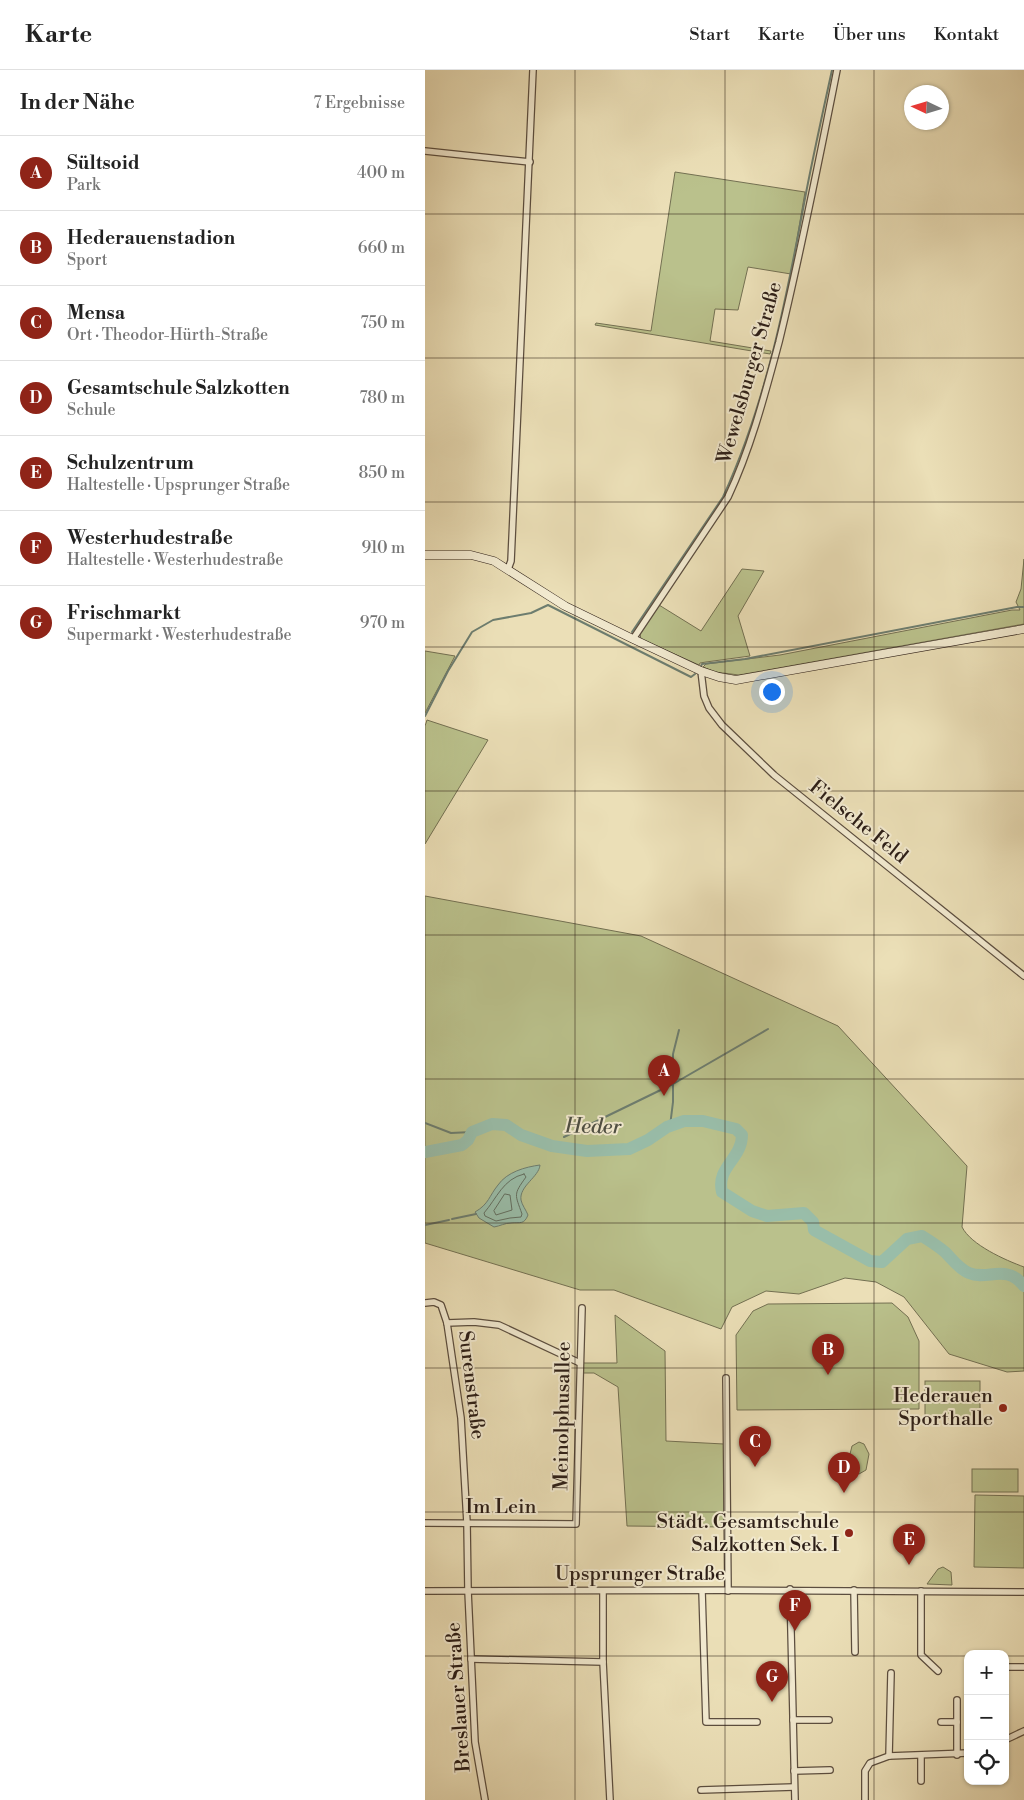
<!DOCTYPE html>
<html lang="de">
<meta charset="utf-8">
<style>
:root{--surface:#fff;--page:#f2f2f2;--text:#222;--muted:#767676;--line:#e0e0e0;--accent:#8f2418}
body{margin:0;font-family:"Libre Bodoni",serif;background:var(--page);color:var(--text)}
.controls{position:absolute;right:15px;bottom:15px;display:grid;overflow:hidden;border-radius:10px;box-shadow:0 1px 4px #0004}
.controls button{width:45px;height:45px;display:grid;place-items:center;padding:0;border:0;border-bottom:1px solid var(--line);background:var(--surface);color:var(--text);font:25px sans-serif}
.compass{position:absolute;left:479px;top:15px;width:45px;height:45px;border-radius:50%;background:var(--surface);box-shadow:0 1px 4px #0004;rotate:274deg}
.you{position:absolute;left:346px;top:621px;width:18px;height:18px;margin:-12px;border:4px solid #fff;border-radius:50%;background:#1a73e8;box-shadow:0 0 0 8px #1a73e833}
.badge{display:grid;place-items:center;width:32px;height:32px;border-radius:50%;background:var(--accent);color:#fff;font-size:16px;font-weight:700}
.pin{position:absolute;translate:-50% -41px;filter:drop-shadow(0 1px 2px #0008)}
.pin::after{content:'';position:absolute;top:26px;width:18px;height:15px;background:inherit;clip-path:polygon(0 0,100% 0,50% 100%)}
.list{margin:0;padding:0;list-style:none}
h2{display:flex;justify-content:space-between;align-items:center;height:65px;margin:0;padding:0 20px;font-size:21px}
h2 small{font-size:16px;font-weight:400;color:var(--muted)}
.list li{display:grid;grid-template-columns:32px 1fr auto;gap:15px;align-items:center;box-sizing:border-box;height:75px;padding:0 20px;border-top:1px solid var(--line)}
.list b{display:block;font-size:19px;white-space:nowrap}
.list p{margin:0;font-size:16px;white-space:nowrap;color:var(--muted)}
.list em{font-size:16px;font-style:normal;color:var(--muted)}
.icon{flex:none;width:28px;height:28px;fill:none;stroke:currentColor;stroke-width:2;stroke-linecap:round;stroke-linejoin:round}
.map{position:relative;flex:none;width:599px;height:1730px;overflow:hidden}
header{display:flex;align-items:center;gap:30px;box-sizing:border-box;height:70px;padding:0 25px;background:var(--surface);border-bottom:1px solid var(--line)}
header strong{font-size:24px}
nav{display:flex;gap:28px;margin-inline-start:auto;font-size:18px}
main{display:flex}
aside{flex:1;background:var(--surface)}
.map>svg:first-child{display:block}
.green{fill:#bac18c;stroke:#737052}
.water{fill:#99bda9;stroke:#6d7d6f}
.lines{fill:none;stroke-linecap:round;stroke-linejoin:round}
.shore{stroke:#626e60;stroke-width:1}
.stream{stroke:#6d7d6f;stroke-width:2}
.river{stroke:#99bda9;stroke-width:12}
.minor-casing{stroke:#5c4e3f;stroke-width:8}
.secondary-casing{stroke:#2c1e17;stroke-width:9}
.minor{stroke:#f2ead0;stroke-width:5.5}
.secondary{stroke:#f2ead0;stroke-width:8}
.grid{fill:none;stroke:#2c1e17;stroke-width:1;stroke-opacity:0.55}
.poi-dot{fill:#8f2418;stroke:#f2ead0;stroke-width:2}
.labels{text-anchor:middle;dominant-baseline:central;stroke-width:4;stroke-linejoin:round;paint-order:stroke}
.street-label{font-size:20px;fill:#2c1e17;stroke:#f2ead0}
.poi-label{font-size:20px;fill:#2c1e17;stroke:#f2ead0;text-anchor:end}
.water-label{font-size:21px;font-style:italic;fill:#4d4e43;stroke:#f2ead0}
</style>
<header>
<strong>Karte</strong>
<nav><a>Start</a><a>Karte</a><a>Über uns</a><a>Kontakt</a></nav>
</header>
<main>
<aside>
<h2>In der Nähe<small>7 Ergebnisse</small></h2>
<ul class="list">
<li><span class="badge">A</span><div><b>Sültsoid</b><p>Park</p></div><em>400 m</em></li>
<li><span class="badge">B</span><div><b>Hederauenstadion</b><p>Sport</p></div><em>660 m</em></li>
<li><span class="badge">C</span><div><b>Mensa</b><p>Ort · Theodor-Hürth-Straße</p></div><em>750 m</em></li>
<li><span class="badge">D</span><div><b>Gesamtschule Salzkotten</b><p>Schule</p></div><em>780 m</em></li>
<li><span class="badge">E</span><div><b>Schulzentrum</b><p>Haltestelle · Upsprunger Straße</p></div><em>850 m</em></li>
<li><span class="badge">F</span><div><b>Westerhudestraße</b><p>Haltestelle · Westerhudestraße</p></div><em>910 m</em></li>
<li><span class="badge">G</span><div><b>Frischmarkt</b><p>Supermarkt · Westerhudestraße</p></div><em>970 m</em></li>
</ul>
</aside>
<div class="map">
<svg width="599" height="1730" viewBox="0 0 599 1730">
<rect width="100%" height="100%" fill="#ebdfb7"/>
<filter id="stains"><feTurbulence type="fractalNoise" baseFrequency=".004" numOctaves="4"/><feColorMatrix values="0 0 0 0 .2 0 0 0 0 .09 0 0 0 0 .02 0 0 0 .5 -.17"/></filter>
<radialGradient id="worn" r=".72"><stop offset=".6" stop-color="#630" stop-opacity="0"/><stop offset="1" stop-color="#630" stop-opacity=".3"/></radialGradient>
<!-- green -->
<g class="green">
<polygon points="250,102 380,122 366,204 323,197 313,240 290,239 285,271 346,281 345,284 170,255 171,253 226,261"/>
<polygon points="599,489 599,554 314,605 290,602 278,597 281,594 355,585 587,540 595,540 591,532 596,519"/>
<polygon points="317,499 339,501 313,546 325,586 281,592 275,593 274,595 216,569 215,564 234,535 276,561"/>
<polygon points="0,581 30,586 0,643"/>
<polygon points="2,650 63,670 0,774 0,656"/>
<path d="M0,826L216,866L413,956L542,1096L537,1157C546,1175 580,1190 599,1197V1301L582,1302L524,1284L479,1227L451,1212L420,1208L374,1224L341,1221L307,1237L296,1259L189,1220H155L0,1173Z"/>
<polygon points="467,1233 483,1247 494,1271 494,1339 312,1340 311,1265 328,1241 343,1234"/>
<polygon points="190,1245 240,1281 241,1371 299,1374 299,1457 202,1456 193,1317 169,1303 157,1303 157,1293 192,1293"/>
<rect x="500" y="1311" width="55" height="37"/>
<polygon points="434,1372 439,1374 444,1384 441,1400 434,1404 427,1400 424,1388 427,1376"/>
<rect x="547" y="1399" width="46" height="23"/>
<polygon points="550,1425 599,1426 599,1498 549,1497"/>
<polygon points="518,1497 526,1502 527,1515 502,1514 513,1499"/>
</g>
<!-- water -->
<path class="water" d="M115,1095C114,1107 94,1116 96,1130C97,1135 101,1140 103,1145C99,1155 95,1152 86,1153C80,1153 75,1156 69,1157L54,1148L50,1142C64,1134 64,1126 73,1115C82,1102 100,1097 115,1095Z"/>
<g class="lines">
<!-- shore -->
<g class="shore">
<path d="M99,1104L101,1107C88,1125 90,1124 97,1144L96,1147L85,1148L71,1151L60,1146L59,1143C72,1128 78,1109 99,1104Z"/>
<polygon points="80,1124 85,1125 87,1140 71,1145 69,1141"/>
</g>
<!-- stream -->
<g class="stream">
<path d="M207,562L298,427C342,331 362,226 381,123C389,82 398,41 407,0"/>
<polyline points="276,596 277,594 320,589 592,537 599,537"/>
<polyline points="0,646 23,601 47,562 68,550 106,543 123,535 266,607 270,604"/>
<polyline points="0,1053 26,1063 47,1062"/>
<polyline points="245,1056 248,1032 248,984 254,960"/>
<polyline points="139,1067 248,1014 343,959"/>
<polyline points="27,1149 51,1144"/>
<polyline points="0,1155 24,1150"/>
</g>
<!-- river -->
<path class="river" d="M0,1082L37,1075L43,1070L47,1062L67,1054L81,1055L96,1065L127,1076L162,1081L204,1079L223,1070L242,1057L259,1051H278L311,1059L317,1065C317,1089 291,1097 297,1122L327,1141L342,1146L379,1143L388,1152L389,1160L445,1191L457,1192L482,1169L497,1166C505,1171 513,1176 520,1182C527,1189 534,1199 544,1203C563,1211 581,1193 599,1216"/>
<defs>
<g id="minor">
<polyline points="0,81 105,92"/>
<polyline points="83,499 86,491 108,0"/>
<path d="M208,569L303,427C326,378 340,324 354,272C376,182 394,91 412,0"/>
<polyline points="276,601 279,626 284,638 297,655 349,705 599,906"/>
<polyline points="0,1233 9,1232 16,1235 22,1253 36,1348 42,1453 43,1521 50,1672 60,1730"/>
<polyline points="22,1253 49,1252 74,1255 155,1293"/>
<polyline points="301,1308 303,1521"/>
<polyline points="0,1453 151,1454 157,1238"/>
<polyline points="365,1519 370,1730"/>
<polyline points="429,1520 430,1582"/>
<path d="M0,1521C200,1520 399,1520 599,1522"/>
<polyline points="178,1521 178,1592 185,1730"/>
<polyline points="277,1521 281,1652 332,1652"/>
<polyline points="496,1521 496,1585 513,1601"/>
<polyline points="46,1589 178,1592"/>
<polyline points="583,1597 599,1597"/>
<polyline points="368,1650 404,1650"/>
<polyline points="516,1652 532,1652"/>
<polyline points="580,1670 599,1661"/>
<polyline points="532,1685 532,1630"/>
<polyline points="464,1686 466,1603"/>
<polyline points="369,1701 405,1700"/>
<polyline points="496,1711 496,1686"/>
<polyline points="276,1720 369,1717"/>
<polyline points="440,1730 440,1701 445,1693 464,1686 543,1683"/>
</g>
<polyline id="secondary" points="0,485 46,485 69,491 140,536 208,569 276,601 294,607 311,610 599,559"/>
</defs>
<!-- minor casing -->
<use href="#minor" class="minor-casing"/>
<!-- secondary casing -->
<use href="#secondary" class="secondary-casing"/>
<!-- minor -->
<use href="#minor" class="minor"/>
<!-- secondary -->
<use href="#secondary" class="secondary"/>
</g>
<!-- grid -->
<path class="grid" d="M150,0V1730M300,0V1730M449,0V1730M0,144H599M0,288H599M0,432H599M0,577H599M0,721H599M0,865H599M0,1009H599M0,1153H599M0,1298H599M0,1442H599M0,1586H543M580,1586H599"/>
<!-- markers -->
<g class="poi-dot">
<circle cx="578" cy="1338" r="5"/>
<circle cx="424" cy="1463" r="5"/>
</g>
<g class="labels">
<!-- street labels -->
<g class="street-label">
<text transform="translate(325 303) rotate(-74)">Wewelsburger Straße</text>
<text transform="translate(433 752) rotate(39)">Fielsche Feld</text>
<text transform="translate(46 1315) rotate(83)">Surenstraße</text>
<text transform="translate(138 1346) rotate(-89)">Meinolphusallee</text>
<text x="76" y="1437">Im Lein</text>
<text x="215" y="1504">Upsprunger Straße</text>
<text transform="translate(34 1627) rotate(-94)">Breslauer Straße</text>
</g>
<!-- poi labels -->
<g class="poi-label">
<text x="568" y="1326">Hederauen<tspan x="568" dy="23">Sporthalle</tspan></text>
<text x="414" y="1452">Städt. Gesamtschule<tspan x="414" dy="23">Salzkotten Sek. I</tspan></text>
</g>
<!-- water labels -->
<g class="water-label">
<text transform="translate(168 1057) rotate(1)">Heder</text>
</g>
</g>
<rect width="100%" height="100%" filter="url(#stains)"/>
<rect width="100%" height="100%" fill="url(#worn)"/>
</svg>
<div class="controls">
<button>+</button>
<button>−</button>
<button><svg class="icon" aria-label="locate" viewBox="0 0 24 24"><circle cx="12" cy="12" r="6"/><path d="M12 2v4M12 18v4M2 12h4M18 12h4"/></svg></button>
</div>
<svg class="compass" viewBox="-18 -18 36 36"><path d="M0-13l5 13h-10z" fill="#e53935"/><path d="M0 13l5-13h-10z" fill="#767676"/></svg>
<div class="you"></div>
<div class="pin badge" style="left:239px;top:1026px">A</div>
<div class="pin badge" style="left:403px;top:1305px">B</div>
<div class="pin badge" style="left:330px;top:1397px">C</div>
<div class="pin badge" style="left:419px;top:1423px">D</div>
<div class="pin badge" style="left:484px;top:1495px">E</div>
<div class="pin badge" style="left:370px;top:1561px">F</div>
<div class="pin badge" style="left:347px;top:1632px">G</div>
</div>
</main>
